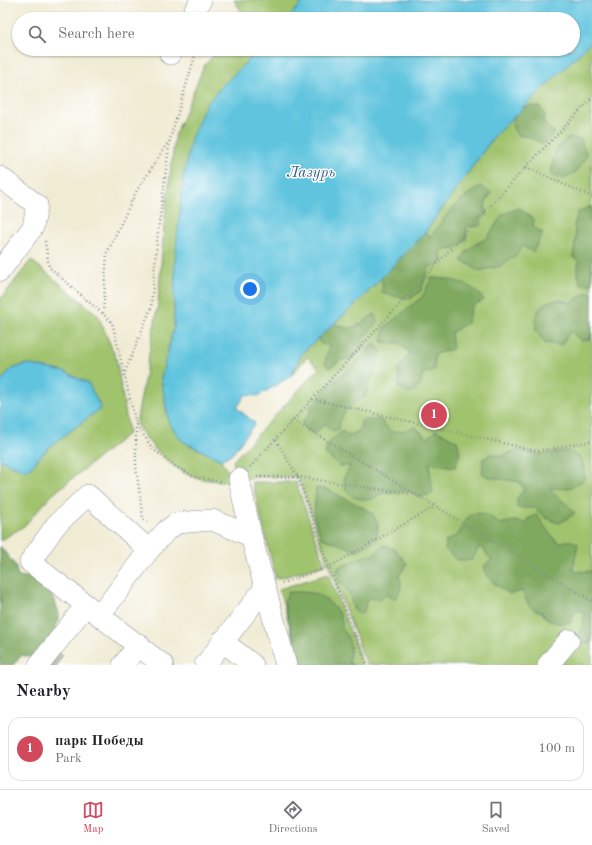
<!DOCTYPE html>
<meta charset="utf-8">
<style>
:root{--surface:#fff;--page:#f2f2f2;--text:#202124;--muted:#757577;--line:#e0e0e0;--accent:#d1495b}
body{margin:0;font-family:"Old Standard TT",serif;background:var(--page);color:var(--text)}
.you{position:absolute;left:250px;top:289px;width:14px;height:14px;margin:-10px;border:3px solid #fff;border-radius:50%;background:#1a73e8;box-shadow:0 0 0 6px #1a73e833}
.badge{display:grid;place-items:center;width:26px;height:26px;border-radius:50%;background:var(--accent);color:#fff;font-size:13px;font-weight:700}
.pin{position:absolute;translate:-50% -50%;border:2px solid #fff;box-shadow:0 1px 4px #0006}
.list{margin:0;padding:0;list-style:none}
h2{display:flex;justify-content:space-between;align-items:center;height:52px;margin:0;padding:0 16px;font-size:17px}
h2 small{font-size:13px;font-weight:400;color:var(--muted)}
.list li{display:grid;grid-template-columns:26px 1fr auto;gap:12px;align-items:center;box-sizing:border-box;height:64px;margin:0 8px 8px;padding:0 8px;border:1px solid var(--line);border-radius:12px}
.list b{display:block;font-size:15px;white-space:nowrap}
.list p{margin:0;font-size:13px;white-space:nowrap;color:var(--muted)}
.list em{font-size:13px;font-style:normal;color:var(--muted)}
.icon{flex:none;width:22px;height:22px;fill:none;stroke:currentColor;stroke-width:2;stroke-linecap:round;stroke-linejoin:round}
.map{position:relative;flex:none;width:592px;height:665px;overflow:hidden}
.search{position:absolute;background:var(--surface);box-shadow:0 1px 3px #0004;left:12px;right:12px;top:12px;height:44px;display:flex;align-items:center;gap:10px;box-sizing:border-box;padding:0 14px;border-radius:22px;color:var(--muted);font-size:15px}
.sheet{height:124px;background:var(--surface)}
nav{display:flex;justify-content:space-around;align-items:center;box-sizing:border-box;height:56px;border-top:1px solid var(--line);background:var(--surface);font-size:11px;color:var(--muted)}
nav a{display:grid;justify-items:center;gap:2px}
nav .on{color:var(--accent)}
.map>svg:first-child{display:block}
.green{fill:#a0c36d;stroke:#5e7966}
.forest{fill:#80a960;stroke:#4e6c5f}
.water{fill:#60c4de;stroke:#3e7a9e}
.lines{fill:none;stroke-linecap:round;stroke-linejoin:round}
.minor-tunnel{stroke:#c5c5bc;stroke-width:21;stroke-dasharray:21 10;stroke-linecap:butt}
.minor-casing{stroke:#868d98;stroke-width:22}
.path{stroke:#868d98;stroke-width:2.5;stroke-dasharray:1 3;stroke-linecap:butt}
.minor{stroke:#fff;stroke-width:21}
.labels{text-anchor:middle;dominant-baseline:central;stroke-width:3;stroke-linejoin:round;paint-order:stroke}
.water-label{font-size:15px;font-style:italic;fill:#305c84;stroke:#fff}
</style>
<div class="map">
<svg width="592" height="665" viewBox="0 0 592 665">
<rect width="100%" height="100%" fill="#fff"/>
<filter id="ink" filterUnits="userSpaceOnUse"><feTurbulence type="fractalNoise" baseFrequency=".025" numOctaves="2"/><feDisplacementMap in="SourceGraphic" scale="8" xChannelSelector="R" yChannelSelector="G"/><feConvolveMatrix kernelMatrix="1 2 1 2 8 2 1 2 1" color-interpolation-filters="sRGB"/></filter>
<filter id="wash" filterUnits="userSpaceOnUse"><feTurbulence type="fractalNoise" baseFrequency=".012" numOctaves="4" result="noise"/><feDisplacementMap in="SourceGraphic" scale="16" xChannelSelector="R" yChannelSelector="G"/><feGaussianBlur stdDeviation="0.9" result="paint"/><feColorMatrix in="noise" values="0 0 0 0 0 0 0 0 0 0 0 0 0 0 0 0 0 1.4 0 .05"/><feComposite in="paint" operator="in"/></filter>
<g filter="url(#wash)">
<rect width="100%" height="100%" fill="#f0ebd3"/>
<!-- green -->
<g class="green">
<polygon points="234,0 304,0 288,19 246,19"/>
<polygon points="592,41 592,665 367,665 329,567 298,477 259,477 239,479 233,461 319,368 307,357 291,376 302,353 361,299 426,231 495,135"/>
<path d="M219,49H260L222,86L175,261L174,327L161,378L169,423L182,441L221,460L234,482C222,481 206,481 194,477C168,467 151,446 136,424L158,305L164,224L175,136L204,66Z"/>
<polygon points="31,260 98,315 116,358 129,433 52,495 24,526 0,541 0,460 27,471 50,446 101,408 88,383 65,372 26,364 10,370 0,383 0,300"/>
<polygon points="252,482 296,482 325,565 276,579"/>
<polygon points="328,574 363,665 301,665 279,589"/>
</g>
<!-- forest -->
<g class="forest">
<polygon points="531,106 540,107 545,115 543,123 555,133 543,144 529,137 517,135 512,126 515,109"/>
<path d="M570,137L581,140L587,155L576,172L565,179L551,175C553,158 554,146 570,137Z"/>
<path d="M481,186L491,193C486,201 483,205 487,215L481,220V225L475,227L467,225L466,240L456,248L445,249L441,253L442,263L429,267L421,291L410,299L394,296L382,292L383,282L375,276L419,230L432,236C444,216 460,197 481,186Z"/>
<polygon points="592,206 592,284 581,285 577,273 579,261 573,257 576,237 574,225 578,212"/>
<polygon points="519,208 534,219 533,227 543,233 533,252 522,246 515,257 506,261 502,266 478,271 470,265 461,261 467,251 475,244 486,239 503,214"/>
<path d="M431,278C450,278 473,283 484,300L472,306L467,323L451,333L453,349L435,354L434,370L422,374L421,385L409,394L399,387L398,369L410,353L399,343L382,342L384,328L423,296Z"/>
<path d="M585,293H592L591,339L581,341L571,331L561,345L545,343L536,331C536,326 535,316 538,312C544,298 560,298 571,303Z"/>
<path d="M375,314L377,324L364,336L361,352L354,358L341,360L329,368L325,363L329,345L321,344L316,334L328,322C334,323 341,327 347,328C356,330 367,318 375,314Z"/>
<path d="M376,344L381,352C377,368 369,381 365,397C356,400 345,409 341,419C339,423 340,427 336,431L331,430L325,423L316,433L306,431L302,423L310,413V406C316,401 319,396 325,390C340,374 360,364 371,345Z"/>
<polygon points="380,419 391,432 402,431 415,427 427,438 436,430 457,441 460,453 455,467 429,463 433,494 419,497 409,491 382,493 375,498 366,500 353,497 345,489 344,477 351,466 339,466 325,453 328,443 342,431 349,436 359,431 362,420"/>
<path d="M517,450L539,454L567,451L582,458L585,478C572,490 566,489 550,488C557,498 567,503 575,513L567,519L559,523L546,518L535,508H517V498L524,490L520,482L488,477L482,473L483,459L491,454L502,456Z"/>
<polygon points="316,488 326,489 372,512 378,525 377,539 358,551 322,538 314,517"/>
<path d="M474,513C484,513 492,516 499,524L514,521L527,523V519L537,515C544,524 550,538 560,543C567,540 572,540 578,544L573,568L576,572L592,571V644L586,643L577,634L582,627L585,614L578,610L574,613L571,622C560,625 547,623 542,612C529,609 526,603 523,591L510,594C499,587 486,580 484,566L492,560L487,555L485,550L479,547L472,560H456L445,549L446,541L459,534C462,525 465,518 474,513Z"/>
<path d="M384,545L396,550L407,564L399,576C403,585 401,591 395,599L386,595L379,601L372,598L367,599L364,612L360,614L353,609C352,604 351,598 349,593C343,582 335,583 338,568L362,557L373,555Z"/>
<path d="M0,546L15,565L18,576C23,577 34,577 39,580C47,586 62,611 59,620C54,634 44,647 33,658L22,655L13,665H0Z"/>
<path d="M288,592C309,592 320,591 335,608C340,614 343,620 342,628C352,641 351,647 349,663L353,665H301L284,603Z"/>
</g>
<!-- water -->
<g class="water">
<polygon points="304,0 592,0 592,41 495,135 426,231 361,299 302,353 291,376 258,396 245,395 237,408 255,423 233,453 221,460 182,441 169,423 161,378 174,327 175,261 183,179 191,139 205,106 222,86 260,49 573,49 573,19 288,19"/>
<polygon points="26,364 65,372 88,383 101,408 50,446 27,471 0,460 0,383 10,370"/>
</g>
</g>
<g filter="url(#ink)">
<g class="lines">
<!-- minor-tunnel -->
<polyline class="minor-tunnel" points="53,661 58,665"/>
<defs>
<g id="minor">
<polyline points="190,19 201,0"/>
<polyline points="170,54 173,49"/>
<polyline points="0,177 37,205 33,227 0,271"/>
<polyline points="239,479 251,536 286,665"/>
<polyline points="86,605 30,562 56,525 88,495 149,550"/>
<polyline points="100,615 149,550 166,531 177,523 212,520 251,536"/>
<polyline points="222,641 253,665"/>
<polyline points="39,665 86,605 163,665"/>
<polyline points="123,665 139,644"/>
<polyline points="205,665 265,588"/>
<polyline points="548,665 569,640"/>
</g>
</defs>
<!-- minor casing -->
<use href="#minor" class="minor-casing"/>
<!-- path -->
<g class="path">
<polyline points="526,167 592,197"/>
<polyline points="45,241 49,267 112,322 136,424 153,449 175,466 195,477 221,482"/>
<polyline points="103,313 107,253 136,192 169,141"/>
<polyline points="125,372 151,308 158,231 170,139 197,49"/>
<polyline points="312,399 537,451 592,441"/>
<polyline points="293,420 592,601"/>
<polyline points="136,424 136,466 143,519 149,523"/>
<polyline points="276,440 298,477 329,567 367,665"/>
<polyline points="250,467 526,167 592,98"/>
<polyline points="257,477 298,477 411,494"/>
<polyline points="282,583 329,567 434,507"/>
</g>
<!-- minor -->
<use href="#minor" class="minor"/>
</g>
</g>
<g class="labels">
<!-- water labels -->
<g class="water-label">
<text x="311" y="173">Лазурь</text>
</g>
</g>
</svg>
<div class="you"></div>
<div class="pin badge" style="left:434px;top:415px">1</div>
<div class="search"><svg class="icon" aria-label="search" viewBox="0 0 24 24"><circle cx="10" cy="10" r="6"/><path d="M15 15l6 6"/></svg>Search here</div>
</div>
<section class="sheet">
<h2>Nearby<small></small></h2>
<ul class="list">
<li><span class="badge">1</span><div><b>парк Победы</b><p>Park</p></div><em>100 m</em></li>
</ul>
</section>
<nav>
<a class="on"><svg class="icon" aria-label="map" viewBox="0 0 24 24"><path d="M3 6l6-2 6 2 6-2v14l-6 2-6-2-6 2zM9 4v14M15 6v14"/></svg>Map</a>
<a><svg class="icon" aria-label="directions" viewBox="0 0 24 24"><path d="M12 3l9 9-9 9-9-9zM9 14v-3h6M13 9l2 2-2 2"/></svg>Directions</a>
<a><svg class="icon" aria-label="saved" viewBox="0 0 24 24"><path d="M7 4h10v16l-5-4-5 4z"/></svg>Saved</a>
</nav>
